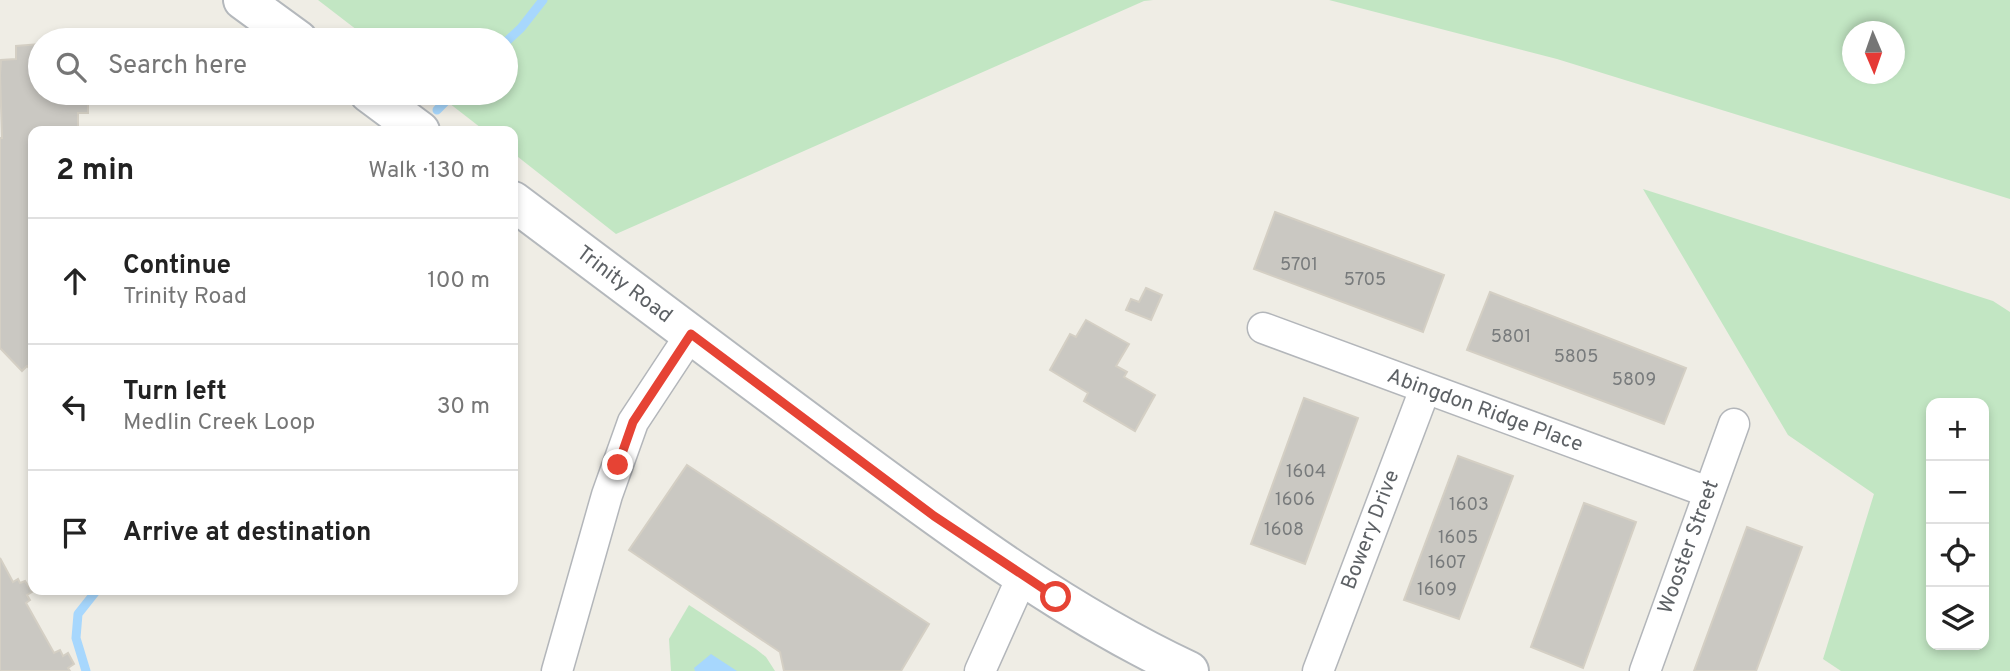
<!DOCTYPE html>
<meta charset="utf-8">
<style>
:root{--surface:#fff;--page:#f2f2f2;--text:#222;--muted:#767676;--line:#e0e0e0}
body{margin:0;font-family:Overpass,sans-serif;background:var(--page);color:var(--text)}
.controls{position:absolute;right:21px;bottom:21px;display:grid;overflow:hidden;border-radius:14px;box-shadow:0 4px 10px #0003}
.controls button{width:63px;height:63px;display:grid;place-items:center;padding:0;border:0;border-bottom:2px solid var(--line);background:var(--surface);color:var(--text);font:35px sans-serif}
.compass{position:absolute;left:1842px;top:21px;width:63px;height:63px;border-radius:50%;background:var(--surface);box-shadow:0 4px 10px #0003;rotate:178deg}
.stop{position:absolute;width:21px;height:21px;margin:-16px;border:5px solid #e64334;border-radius:50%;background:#fff}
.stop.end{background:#e64334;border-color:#fff;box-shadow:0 2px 7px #0008}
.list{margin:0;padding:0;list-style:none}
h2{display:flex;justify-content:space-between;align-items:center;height:91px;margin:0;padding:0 28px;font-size:30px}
h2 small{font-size:23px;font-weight:400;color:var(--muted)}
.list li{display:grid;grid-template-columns:46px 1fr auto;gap:21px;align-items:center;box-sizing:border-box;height:126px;padding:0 28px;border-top:2px solid var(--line)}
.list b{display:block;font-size:26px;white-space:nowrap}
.list p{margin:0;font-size:23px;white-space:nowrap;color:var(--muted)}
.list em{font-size:23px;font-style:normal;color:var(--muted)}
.icon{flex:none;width:38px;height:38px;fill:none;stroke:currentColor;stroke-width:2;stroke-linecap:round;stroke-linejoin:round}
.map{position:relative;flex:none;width:2010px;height:671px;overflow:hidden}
.search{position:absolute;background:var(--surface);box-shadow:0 4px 10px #0003;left:28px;top:28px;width:490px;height:77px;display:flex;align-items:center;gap:18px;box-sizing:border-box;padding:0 24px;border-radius:38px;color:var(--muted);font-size:26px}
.panel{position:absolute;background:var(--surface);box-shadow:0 4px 10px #0003;left:28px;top:126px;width:490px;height:469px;border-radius:14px}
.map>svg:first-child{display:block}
.green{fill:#c2e6c3;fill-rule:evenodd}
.water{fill:#a7d7fd}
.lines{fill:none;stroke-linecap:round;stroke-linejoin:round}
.stream{stroke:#a7d7fd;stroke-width:9}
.building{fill:#cac8c2;stroke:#d4cfc4;stroke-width:2}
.minor-casing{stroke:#b3b6ba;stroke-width:33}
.secondary-casing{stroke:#b4b8bc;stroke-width:42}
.minor{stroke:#fff;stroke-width:30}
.secondary{stroke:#fff;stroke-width:38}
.route{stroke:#e64334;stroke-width:9}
.labels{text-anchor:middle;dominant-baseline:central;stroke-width:5;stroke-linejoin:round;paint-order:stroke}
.number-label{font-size:18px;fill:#787b7c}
.street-label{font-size:21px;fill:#5d6165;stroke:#fff}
</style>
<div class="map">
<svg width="2010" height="671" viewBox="0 0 2010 671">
<rect width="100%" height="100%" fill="#efede5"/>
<!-- green -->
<g class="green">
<polygon points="318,0 1153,0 1144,1 616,234 513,153 513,131 485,131 436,93 506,93 506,40 370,40"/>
<path d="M1329,0H2010V199L1557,59ZM1853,32H1895V74H1853Z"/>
<path d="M1643,189L1993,301L2010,312V671H1841L1823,659L1874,494L1788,435ZM1984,403V645H1931V403Z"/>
<polygon points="689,605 756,649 766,657 775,671 671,671 669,639"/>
</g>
<!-- water -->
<polygon class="water" points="711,654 737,671 695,671 694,668"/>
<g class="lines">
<!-- stream -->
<g class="stream">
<polyline points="506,42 521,28 543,0"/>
<polyline points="437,110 454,93"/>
<polyline points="86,671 76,638 78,614 97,590"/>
</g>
</g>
<!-- building -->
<g class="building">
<polygon points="40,44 40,93 88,93 88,113 78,113 78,131 33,131 33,372 27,366 22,371 0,348 0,138 2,138 0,75 1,60 16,59 16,46"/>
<polygon points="1275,212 1444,275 1423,332 1254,269"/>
<polygon points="1146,288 1162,295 1151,320 1126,310 1131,299 1139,302"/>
<polygon points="1490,292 1686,368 1664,424 1467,350"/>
<polygon points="1086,320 1129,344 1116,366 1127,372 1124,377 1155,395 1135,431 1084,401 1088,393 1050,370 1070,334 1076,337"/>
<polygon points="1304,398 1358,418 1305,564 1251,544"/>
<polygon points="1458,456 1513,476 1459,619 1404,600"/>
<polygon points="687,465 929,624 901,671 784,671 780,652 629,550"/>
<polygon points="1584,503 1636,522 1583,668 1531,647"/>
<polygon points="1747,527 1802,547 1756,671 1694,671"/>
<polygon points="0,558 13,582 18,579 20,583 25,581 32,592 27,595 30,600 26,603 54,653 60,650 63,656 68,653 74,664 68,668 70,671 0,671"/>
</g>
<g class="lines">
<defs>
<g id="minor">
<polyline points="1263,328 1708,492"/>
<polyline points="557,671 607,495 633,422 691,334"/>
<polyline points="980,671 1023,575"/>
<polyline points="1318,671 1425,389"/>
<polyline points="1645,671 1734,424"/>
</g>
<g id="secondary">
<polyline points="243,0 298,40"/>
<polyline points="369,93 420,131"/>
<path d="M513,201C621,282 730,364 839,445C950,527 1063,612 1189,671"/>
</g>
</defs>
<!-- minor casing -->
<use href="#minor" class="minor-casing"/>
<!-- secondary casing -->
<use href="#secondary" class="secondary-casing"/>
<!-- minor -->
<use href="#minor" class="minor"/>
<!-- secondary -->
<use href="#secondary" class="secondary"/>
</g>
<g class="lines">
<!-- route -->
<polyline class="route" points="618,465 633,422 691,334 934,516 1056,597"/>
</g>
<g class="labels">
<!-- number labels -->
<g class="number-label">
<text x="1299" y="265">5701</text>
<text x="1365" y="280">5705</text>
<text x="1511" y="337">5801</text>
<text x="1576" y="357">5805</text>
<text x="1634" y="380">5809</text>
<text x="1306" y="472">1604</text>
<text x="1295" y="500">1606</text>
<text x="1469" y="505">1603</text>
<text x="1284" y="530">1608</text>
<text x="1458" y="538">1605</text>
<text x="1447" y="563">1607</text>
<text x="1437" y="590">1609</text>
</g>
<!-- street labels -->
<g class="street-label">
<text transform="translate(624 285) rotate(37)">Trinity Road</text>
<text transform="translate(1485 411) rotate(20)">Abingdon Ridge Place</text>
<text transform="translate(1371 530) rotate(-69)">Bowery Drive</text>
<text transform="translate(1689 547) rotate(-70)">Wooster Street</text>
</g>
</g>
</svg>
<div class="controls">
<button>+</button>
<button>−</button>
<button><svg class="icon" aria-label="locate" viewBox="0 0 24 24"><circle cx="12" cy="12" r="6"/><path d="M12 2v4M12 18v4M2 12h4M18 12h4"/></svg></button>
<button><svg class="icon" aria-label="layers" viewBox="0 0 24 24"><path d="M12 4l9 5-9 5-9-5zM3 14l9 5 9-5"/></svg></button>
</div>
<svg class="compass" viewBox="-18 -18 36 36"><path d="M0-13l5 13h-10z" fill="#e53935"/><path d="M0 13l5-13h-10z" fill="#767676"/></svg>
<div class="stop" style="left:1056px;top:597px"></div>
<div class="stop end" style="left:618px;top:465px"></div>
<div class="search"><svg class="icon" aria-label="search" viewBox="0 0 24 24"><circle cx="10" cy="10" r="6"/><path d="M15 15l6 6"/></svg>Search here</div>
<section class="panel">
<h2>2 min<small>Walk · 130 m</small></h2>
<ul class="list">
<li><svg class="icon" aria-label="ahead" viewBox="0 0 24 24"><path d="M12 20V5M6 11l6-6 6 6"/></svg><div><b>Continue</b><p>Trinity Road</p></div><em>100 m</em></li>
<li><svg class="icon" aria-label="left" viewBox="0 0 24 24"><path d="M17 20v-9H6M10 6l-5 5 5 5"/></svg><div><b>Turn left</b><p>Medlin Creek Loop</p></div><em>30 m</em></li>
<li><svg class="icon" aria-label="arrive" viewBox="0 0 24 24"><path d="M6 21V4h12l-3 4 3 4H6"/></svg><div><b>Arrive at destination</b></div></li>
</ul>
</section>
</div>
